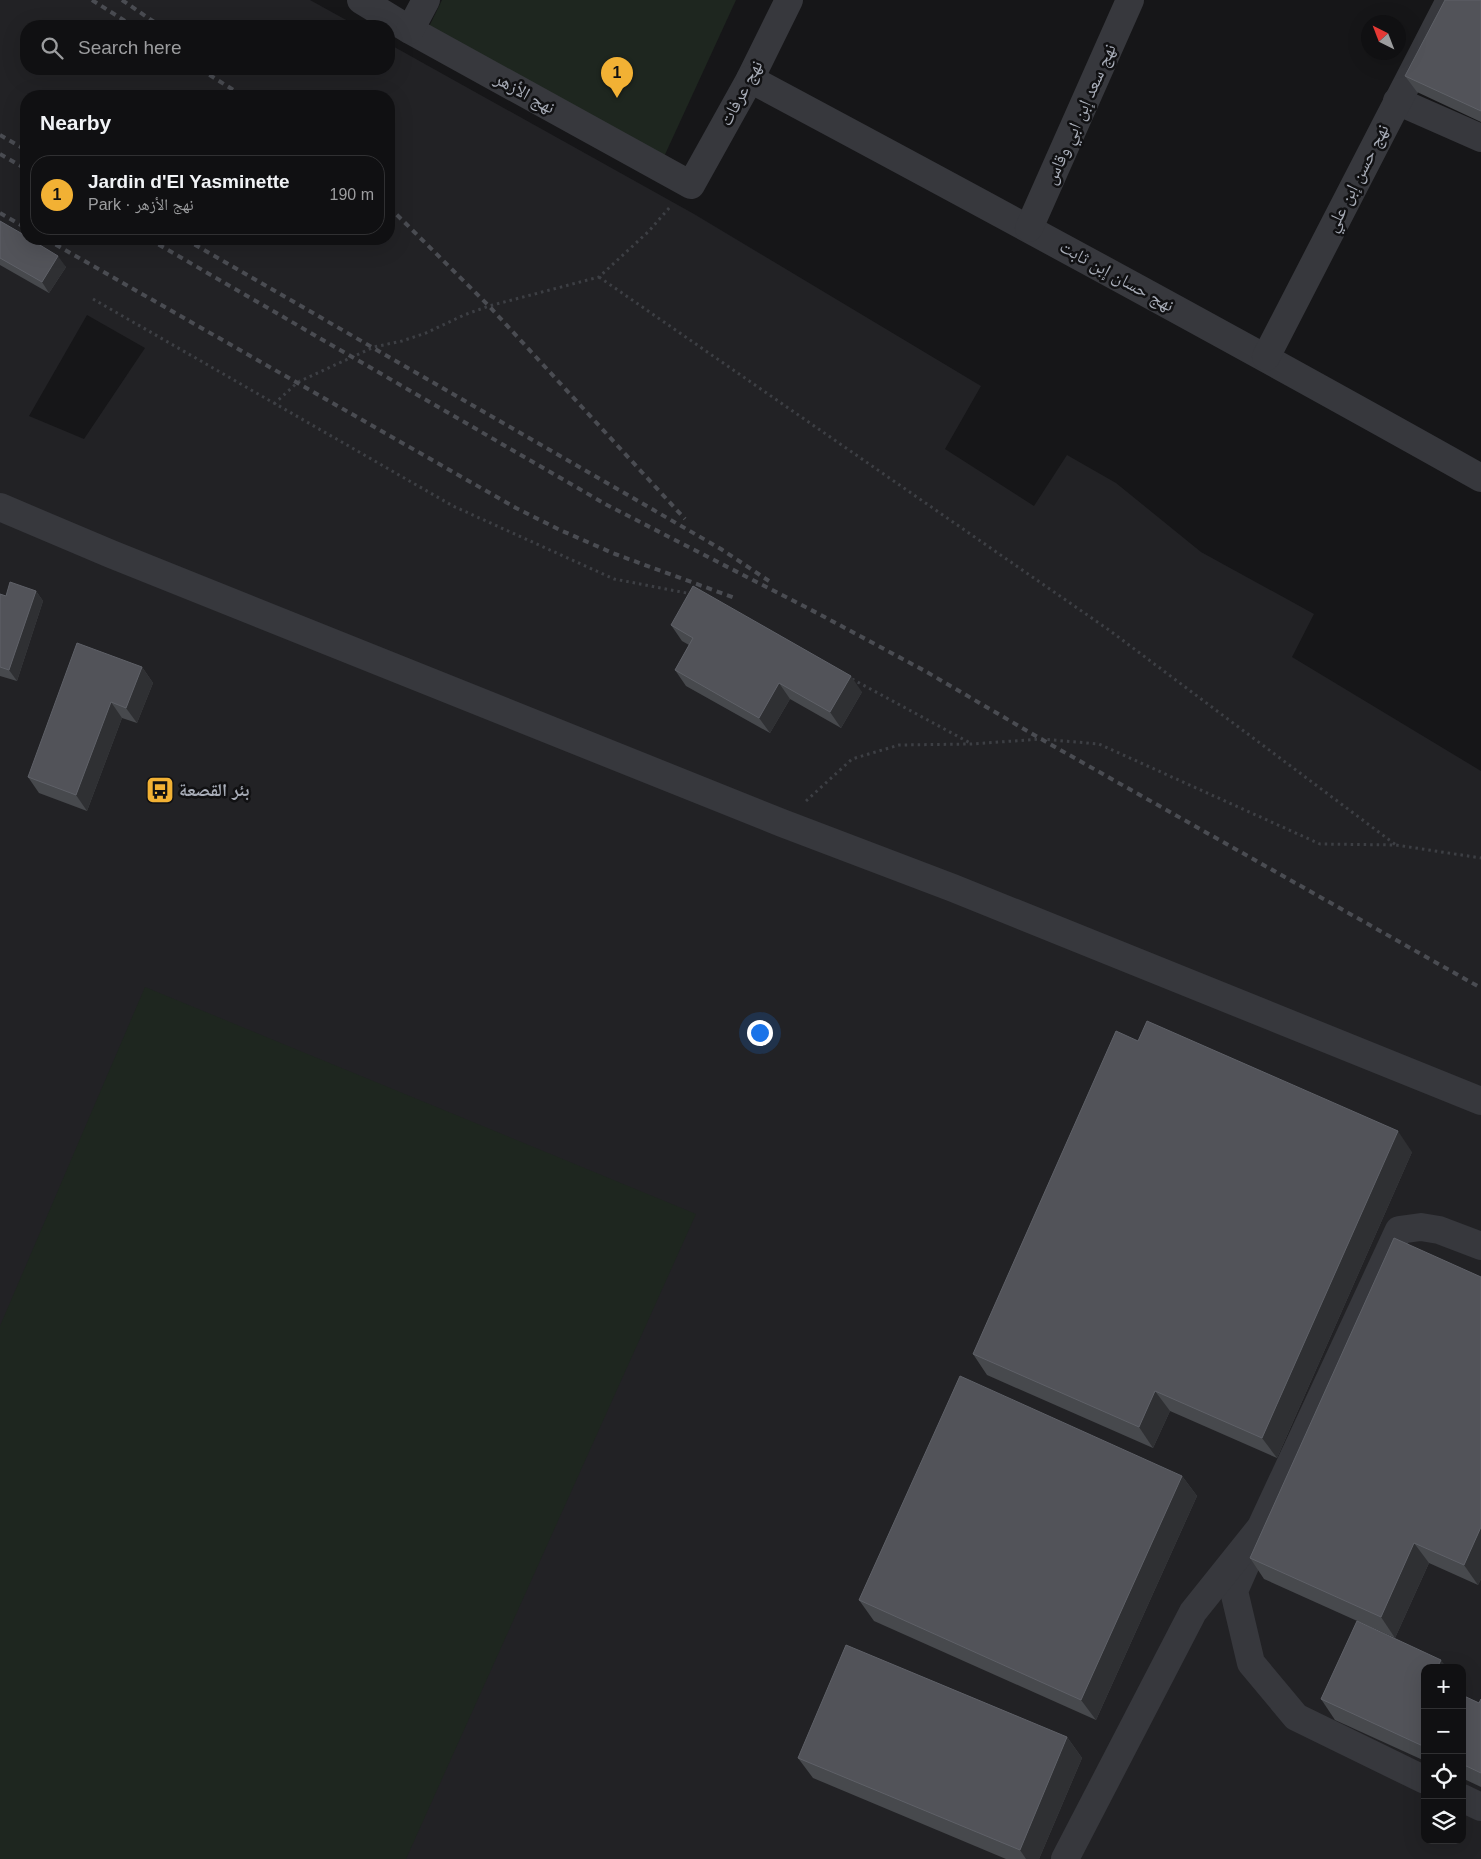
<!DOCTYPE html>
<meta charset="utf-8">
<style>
:root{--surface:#101012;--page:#1e1e20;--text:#f1f3f6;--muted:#9c9d9f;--line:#303032;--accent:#f2b134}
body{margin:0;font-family:Helvetica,"Noto Naskh Arabic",sans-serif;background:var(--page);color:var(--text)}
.controls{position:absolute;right:15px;bottom:15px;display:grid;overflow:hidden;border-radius:10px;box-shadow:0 5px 20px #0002}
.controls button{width:45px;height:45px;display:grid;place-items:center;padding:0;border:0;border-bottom:1px solid var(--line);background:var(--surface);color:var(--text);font:25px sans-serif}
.compass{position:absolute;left:1361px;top:15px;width:45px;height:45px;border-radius:50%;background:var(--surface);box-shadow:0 5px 20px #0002;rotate:318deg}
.you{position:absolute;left:759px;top:1032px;width:18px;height:18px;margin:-12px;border:4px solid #fff;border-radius:50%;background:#1a73e8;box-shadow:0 0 0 8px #1a73e833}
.badge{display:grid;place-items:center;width:32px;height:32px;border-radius:50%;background:var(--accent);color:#111;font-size:16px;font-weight:700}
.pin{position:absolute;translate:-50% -41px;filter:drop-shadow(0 1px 2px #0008)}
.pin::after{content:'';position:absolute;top:26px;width:18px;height:15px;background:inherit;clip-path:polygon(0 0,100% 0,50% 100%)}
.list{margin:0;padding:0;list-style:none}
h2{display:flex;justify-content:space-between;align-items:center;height:65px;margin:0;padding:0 20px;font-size:21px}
h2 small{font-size:16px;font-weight:400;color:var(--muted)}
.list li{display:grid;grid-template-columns:32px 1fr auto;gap:15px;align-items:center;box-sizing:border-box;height:80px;margin:0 10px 10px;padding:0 10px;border:1px solid var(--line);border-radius:20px}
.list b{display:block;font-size:19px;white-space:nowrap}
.list p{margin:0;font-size:16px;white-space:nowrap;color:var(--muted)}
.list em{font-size:16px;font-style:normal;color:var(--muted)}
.icon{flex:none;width:28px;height:28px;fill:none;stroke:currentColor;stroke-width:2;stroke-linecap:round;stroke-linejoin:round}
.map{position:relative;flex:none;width:1481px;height:1859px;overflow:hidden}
.search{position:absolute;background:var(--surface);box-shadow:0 5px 20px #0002;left:20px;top:20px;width:375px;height:55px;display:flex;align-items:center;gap:12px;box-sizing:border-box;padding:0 18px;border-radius:20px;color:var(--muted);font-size:19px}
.panel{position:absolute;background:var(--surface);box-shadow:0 5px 20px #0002;left:20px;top:90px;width:375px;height:155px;border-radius:20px}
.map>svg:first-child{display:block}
.built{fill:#222225;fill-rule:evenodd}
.green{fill:#1e261f}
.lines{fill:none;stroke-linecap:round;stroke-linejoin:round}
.path{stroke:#3d3f44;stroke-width:3;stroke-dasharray:2.5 4;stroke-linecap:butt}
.minor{stroke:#37383d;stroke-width:28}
.rail{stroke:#4a4c52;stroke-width:4;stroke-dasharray:6 5;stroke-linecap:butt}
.wall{fill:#47494d}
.shaded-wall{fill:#2f3033}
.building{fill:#525359;stroke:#5f6168}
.labels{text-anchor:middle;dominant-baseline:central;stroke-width:5;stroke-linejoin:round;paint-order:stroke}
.street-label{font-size:18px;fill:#a8adb8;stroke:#111113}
.poi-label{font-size:18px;font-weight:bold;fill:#a8adb8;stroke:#111113;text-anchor:start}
</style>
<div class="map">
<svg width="1481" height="1859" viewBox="0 0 1481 1859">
<rect width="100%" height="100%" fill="#161618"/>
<!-- built -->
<path class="built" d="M0,0H310L357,26H26V69H389V44L694,214L981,386L945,449L1034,506L1067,455L1116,483L1201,552L1314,614L1292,657L1481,771V1859H0ZM26,96H389V239H26ZM87,315L145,348L84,439L29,416ZM1425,1668H1462V1840H1425Z"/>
<!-- green -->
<g class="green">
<polygon points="442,0 736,0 662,161 425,35"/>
<polygon points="145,987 696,1214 406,1859 0,1859 0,1326"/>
</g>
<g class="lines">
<!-- path -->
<g class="path">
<polyline points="599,277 1109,630 1396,845"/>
<polyline points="93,299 453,506 614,579 692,594"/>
<polyline points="274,404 298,382 374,347 402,341 426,333 464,315 489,306 599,277 649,231 670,207"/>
<polyline points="852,679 972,744"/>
<polyline points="806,801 852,759 899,745 972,744 1041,739 1099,744 1320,844 1396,845 1481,858"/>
</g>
<!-- minor -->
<g class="minor">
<polyline points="361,0 410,30 691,185 750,79 789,0"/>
<polyline points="410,30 426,0"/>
<path d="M750,79C995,210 1239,342 1481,478"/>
<polyline points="1397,101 1481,138"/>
<polyline points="1029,228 1130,0"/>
<polyline points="1266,357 1450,0"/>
<polyline points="0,507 111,554 782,823 953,888 1481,1101"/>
<polyline points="1249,1557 1234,1591 1251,1663 1296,1717 1425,1780"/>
<polyline points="1462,1798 1481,1807"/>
<polyline points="1065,1859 1193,1612 1261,1527 1399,1230 1421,1227 1439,1230 1481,1246"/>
</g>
<!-- rail -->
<g class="rail">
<polyline points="92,0 133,26"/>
<polyline points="122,0 160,26"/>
<polyline points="200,69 243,96"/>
<polyline points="0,135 26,150"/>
<polyline points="0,154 26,169"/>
<polyline points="389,207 489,306 685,519"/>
<polyline points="0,213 26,228"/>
<polyline points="46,239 516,508 560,530 615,554 735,598"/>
<polyline points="149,239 607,505 819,614 925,671 1041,739 1481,988"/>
<polyline points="185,239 721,549 769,581"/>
</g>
</g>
<!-- wall -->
<g class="wall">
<polygon points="1481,0 1481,122 1417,92 1405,76"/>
<polygon points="0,221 66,267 49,293 0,265"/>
<polygon points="36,591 43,601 17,681 0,676 0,594 6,596"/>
<polygon points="671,625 862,692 841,728 790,699 770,733 686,686 675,670 689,645 682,641"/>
<polygon points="142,667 153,683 137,723 122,718 87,811 39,793 28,777"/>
<polygon points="1412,1152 1277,1458 1170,1411 1153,1448 987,1375 973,1354"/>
<polygon points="1481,1277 1481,1579 1478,1585 1429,1563 1395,1638 1264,1579 1250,1558"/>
<polygon points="1182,1476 1197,1496 1096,1720 874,1621 859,1600"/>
<polygon points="1425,1668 1425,1761 1335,1720 1321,1699"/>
<polygon points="1462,1695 1479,1703 1481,1699 1481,1787 1462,1778"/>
<polygon points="1067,1737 1082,1758 1039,1859 1006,1859 813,1778 798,1758"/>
</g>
<!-- shaded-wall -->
<g class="shaded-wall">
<polygon points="58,256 66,267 49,293 42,282"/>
<polygon points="36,591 43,601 17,681 9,670"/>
<polygon points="142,667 153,683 137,723 126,708"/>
<polygon points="851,676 862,692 841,728 830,712"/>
<polygon points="779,683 790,699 770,733 759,718"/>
<polygon points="111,702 122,718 87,811 76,795"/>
<polygon points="1398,1131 1412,1152 1277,1458 1262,1438"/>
<polygon points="1155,1391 1170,1411 1153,1448 1139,1427"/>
<polygon points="1182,1476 1197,1496 1096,1720 1081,1700"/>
<polygon points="1481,1527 1481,1579 1478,1585 1464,1565"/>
<polygon points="1414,1543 1429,1563 1395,1638 1381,1617"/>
<polygon points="1441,1660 1447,1668 1437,1668"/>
<polygon points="1067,1737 1082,1758 1039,1859 1026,1859 1020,1850"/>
</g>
<!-- building -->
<g class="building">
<polygon points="1445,0 1481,0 1481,111 1405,76"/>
<polygon points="0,221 26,236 26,239 30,239 58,256 42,282 0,258"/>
<polygon points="10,582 36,591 9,670 0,667 0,594 6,596"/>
<polygon points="693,586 851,676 830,712 779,683 759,718 675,670 693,638 671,625"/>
<polygon points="77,643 142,667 126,708 111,702 76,795 28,777"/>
<polygon points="1147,1021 1398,1131 1262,1438 1155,1391 1139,1427 973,1354 1116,1031 1138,1041"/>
<polygon points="1394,1238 1481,1277 1481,1527 1464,1565 1414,1543 1381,1617 1250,1558"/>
<polygon points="960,1376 1182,1476 1081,1700 859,1600"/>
<polygon points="1357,1621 1441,1660 1437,1668 1425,1668 1425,1747 1321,1699"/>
<polygon points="846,1645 1067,1737 1020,1850 798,1758"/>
<polygon points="1462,1695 1479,1703 1481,1699 1481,1773 1462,1764"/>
</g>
<!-- icons -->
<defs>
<symbol id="bus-square" viewBox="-11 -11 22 22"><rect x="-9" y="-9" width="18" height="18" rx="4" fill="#f2b134" stroke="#111113"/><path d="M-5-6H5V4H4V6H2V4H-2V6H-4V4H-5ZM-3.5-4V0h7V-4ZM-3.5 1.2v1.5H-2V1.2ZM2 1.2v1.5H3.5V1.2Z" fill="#111"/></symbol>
</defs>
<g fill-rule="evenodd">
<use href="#bus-square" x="144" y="774" width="32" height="32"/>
</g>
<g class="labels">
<!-- street labels -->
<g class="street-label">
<text transform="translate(525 93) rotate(29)">نهج الأزهر</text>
<text transform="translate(741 93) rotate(-62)">نهج عرفات</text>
<text transform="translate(1080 114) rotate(-66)">نهج سعد إبن ابي وقاس</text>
<text transform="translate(1357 178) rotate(-63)">نهج حسن إبن علي</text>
<text transform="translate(1117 276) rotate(29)">نهج حسان إبن ثابت</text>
</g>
<!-- poi labels -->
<g class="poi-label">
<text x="179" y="790">بئر القصعة</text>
</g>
</g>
</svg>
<div class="controls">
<button>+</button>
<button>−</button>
<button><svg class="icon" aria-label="locate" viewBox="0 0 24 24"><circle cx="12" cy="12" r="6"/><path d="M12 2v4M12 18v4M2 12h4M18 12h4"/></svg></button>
<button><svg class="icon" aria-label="layers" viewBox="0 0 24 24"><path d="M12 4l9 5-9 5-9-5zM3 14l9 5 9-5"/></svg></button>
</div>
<svg class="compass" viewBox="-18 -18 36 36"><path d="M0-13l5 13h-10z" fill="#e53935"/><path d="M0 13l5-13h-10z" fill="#9c9d9f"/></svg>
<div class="you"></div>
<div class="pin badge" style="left:617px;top:98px">1</div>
<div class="search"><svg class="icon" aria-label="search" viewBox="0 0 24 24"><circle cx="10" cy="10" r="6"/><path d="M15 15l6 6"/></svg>Search here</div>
<section class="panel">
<h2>Nearby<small></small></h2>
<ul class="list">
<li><span class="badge">1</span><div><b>Jardin d'El Yasminette</b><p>Park · نهج الأزهر</p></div><em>190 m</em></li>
</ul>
</section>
</div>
